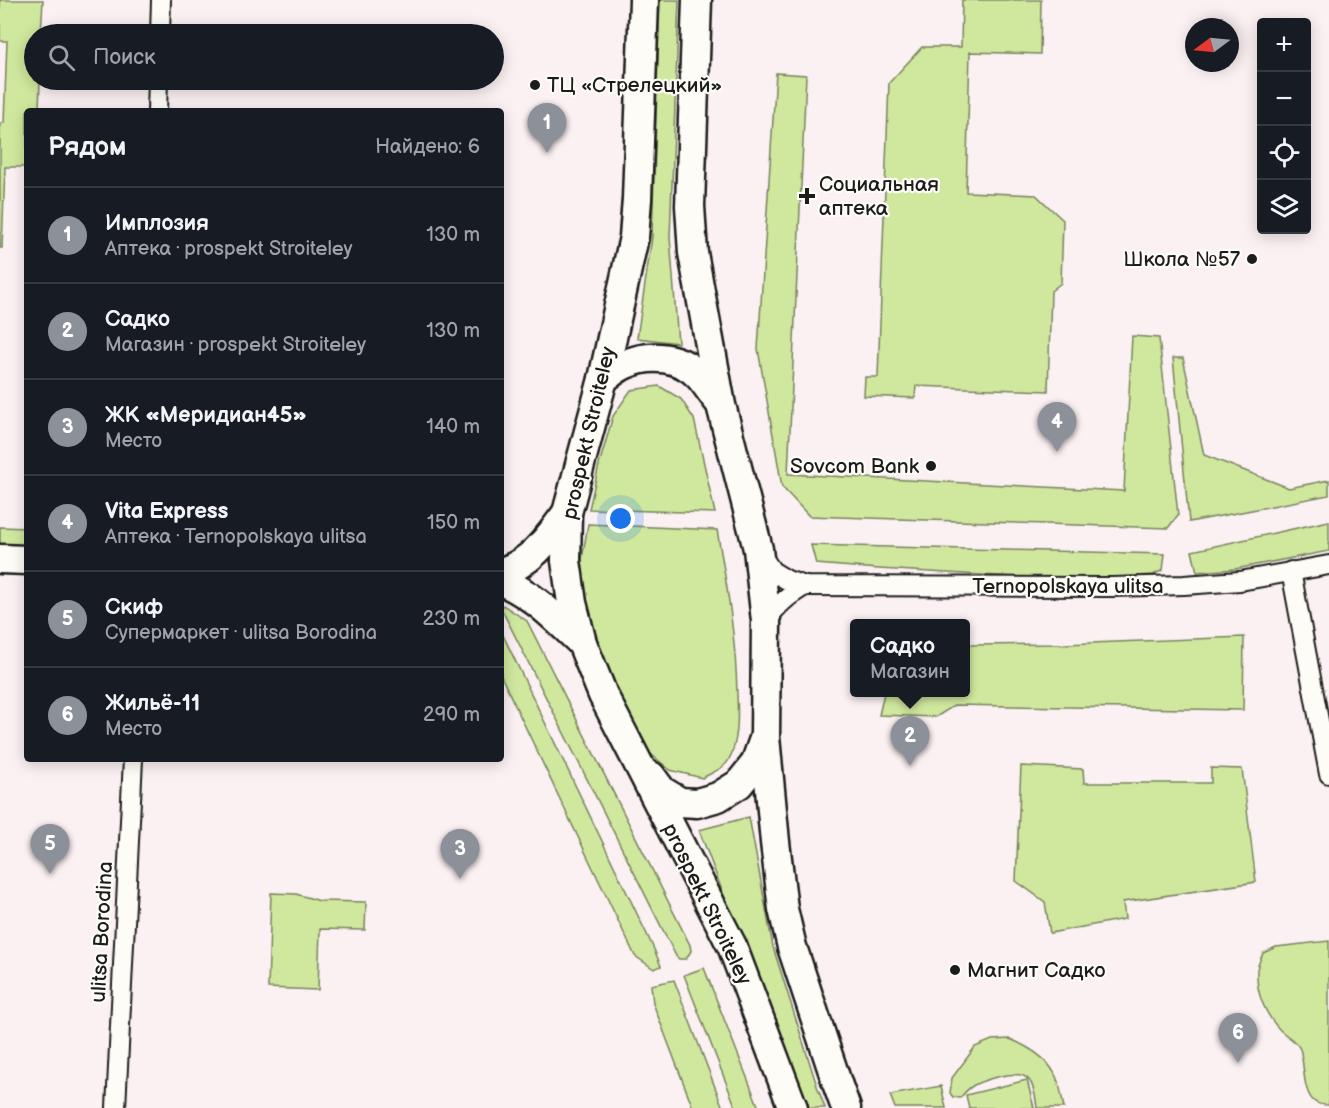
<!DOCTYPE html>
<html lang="ru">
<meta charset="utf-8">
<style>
:root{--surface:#171b24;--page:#242831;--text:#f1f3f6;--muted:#9ea1a6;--line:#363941;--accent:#8c9099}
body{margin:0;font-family:"Balsamiq Sans",sans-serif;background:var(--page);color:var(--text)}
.controls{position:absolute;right:18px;top:18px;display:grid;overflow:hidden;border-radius:6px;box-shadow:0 3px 15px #0003}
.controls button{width:54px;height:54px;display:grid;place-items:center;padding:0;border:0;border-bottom:2px solid var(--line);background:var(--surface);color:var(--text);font:30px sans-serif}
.compass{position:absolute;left:1185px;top:18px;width:54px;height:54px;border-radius:50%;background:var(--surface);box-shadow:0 3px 15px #0003;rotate:254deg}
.you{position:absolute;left:621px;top:519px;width:21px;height:21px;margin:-15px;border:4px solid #fff;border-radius:50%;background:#1a73e8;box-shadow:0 0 0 9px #1a73e833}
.badge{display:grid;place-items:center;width:39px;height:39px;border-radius:50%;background:var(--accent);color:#fff;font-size:20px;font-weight:700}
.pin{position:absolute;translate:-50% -50px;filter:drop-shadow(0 2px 3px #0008)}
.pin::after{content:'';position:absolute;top:32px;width:21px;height:18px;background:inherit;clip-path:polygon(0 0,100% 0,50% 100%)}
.popup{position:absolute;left:850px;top:619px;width:120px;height:78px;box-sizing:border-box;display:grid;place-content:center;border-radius:6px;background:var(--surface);filter:drop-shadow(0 2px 4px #0005);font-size:20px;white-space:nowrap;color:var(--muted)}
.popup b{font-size:22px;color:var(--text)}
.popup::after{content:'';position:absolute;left:50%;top:100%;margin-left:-12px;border:12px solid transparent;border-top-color:var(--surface)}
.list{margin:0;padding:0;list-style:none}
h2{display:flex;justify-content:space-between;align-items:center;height:78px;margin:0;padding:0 24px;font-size:26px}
h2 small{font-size:20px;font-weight:400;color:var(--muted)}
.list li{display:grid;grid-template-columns:39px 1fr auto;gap:18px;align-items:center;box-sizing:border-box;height:96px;padding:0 24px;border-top:2px solid var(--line)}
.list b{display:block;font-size:22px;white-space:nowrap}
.list p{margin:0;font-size:20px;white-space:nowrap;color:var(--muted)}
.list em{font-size:20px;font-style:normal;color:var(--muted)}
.icon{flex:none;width:33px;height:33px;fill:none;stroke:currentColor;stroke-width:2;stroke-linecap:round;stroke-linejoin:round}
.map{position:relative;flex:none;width:1329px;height:1108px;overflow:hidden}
.search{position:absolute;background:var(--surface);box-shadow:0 3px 15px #0003;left:24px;top:24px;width:480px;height:66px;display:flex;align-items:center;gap:15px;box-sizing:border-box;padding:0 21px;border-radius:33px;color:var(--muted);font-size:22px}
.panel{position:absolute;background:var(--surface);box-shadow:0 3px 15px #0003;left:24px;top:108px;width:480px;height:654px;border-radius:6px}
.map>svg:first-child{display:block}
.green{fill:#d0e89e;stroke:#76825d;stroke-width:1.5}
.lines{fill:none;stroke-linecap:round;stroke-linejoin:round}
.minor-casing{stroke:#1c1c1c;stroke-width:22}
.primary-casing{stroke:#1c1c1c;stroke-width:33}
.minor{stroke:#fdfcf7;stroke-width:18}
.primary{stroke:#fdfcf7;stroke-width:28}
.poi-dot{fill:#1c1c1c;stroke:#fdfcf7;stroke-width:2}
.labels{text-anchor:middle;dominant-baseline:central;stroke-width:4.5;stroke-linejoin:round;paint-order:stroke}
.poi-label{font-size:21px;fill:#1c1c1c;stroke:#fdfcf7;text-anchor:start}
.street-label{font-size:21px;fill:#1c1c1c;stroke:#fdfcf7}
</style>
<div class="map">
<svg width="1329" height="1108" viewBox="0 0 1329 1108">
<rect width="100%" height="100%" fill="#fbf0f2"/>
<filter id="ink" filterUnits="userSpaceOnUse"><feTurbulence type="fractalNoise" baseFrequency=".0167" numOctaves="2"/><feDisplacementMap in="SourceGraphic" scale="12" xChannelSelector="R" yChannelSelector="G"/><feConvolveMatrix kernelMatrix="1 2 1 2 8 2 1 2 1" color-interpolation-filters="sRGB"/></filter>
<g filter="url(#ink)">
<!-- green -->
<g class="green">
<polygon points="0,0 43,0 41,34 34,34 34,80 40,80 39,111 27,111 27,167 5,167 2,248 0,248 0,123 4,123 7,41 0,41"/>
<polygon points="660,0 679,0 670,237 678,343 637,338 652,237"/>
<polygon points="962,0 1041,0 1040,54 970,52 966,192 1036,195 1063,220 1061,283 1051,291 1048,391 916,386 915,398 864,396 865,377 878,377 889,83 922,47 961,47"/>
<polygon points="776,73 806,75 788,474 1124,491 1132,336 1159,338 1178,515 1168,528 809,516 782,487 758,349"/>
<polygon points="1173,358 1183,358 1204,455 1289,488 1329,480 1329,495 1189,522"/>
<polygon points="659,386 681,399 694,419 715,513 589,509 599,465 613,416 631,390"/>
<polygon points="1329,521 1329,551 1235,569 1197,572 1192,551"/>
<path d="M588,524L717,530C727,585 736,638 737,694C738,714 739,743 728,761C724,769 709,774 702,778L670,770L640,745L611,693L584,609L581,565Z"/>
<polygon points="0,527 27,528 27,547 0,546"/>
<polygon points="811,545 1165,554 1163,570 1153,575 1066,580 879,569 816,564"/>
<polygon points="503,605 527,621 690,945 691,951 686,959 679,959 676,956 501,608"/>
<polygon points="501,631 653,947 661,966 654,969 635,956 501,676"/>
<polygon points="1244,637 1243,710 955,705 936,717 879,715 884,693 966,692 966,645 1065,644"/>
<polygon points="1021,766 1083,769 1084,783 1211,783 1211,768 1242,769 1256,882 1123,902 1125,919 1050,933 1045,902 1016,881"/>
<polygon points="749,817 773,947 817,1086 825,1108 805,1108 699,830"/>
<polygon points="271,893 296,894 320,901 366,902 365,930 320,929 318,990 268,988"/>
<path d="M1329,941V1105C1325,1105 1319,1105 1315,1102C1302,1093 1305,1064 1300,1049C1296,1040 1287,1037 1280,1030C1265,1014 1256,993 1257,971C1257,965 1261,959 1263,953L1276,947Z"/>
<polygon points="704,968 759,1108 736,1108 684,975"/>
<polygon points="674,980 723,1108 693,1108 653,1003 651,985"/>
<path d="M1010,1039C1029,1047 1050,1059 1057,1079C1061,1088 1062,1099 1064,1108H1037C1036,1100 1035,1087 1029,1080C1020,1068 986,1079 974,1085C969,1088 964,1093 960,1098L953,1097L950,1093L952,1078L975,1047L992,1040Z"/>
<polygon points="1027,1080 1034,1108 969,1108 966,1095"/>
<polygon points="941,1086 946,1108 895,1108 890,1095"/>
</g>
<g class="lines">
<defs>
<g id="minor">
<polyline points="160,34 161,0"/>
<polyline points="157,111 158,80"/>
<polyline points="760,553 772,571 787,580 805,586 1112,587 1184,585 1240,581 1329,565"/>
<polyline points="1291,571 1329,774"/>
<path d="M766,621C778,604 788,596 805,586"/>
<polyline points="116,1108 133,759"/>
</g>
<g id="primary">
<polyline points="644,0 637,199 634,237 603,379 567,513 566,561 572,603 582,643 603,695 732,946 793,1108"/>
<polyline points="697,0 690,206 693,253 721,405 758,549 766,621 765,737 775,842 783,909 792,947 838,1086 846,1108"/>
<path d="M603,379C610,374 618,367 626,364C651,353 681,356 700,377C707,385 713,395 720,403"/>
<polyline points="0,559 27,560"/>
<path d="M501,572C532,563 549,537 567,513"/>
<path d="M501,581C533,594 557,620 582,643"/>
<polyline points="651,776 662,791 680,802 697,803 718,797 739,784 755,764 764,739"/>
</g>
</defs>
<!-- minor casing -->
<use href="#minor" class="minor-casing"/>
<!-- primary casing -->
<use href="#primary" class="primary-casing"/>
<!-- minor -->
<use href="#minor" class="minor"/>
<!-- primary -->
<use href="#primary" class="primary"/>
</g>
</g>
<!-- markers -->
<g class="poi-dot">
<circle cx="535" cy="85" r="6"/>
<path d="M804 187h6v6h6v6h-6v6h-6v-6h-6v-6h6z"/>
<circle cx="1252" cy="259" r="6"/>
<circle cx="931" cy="466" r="6"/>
<circle cx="955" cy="970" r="6"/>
</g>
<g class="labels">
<!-- poi labels -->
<g class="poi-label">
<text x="547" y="85">ТЦ «Стрелецкий»</text>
<text x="819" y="184">Социальная<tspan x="819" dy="24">аптека</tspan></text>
<text x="1240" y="259" text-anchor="end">Школа №57</text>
<text x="919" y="466" text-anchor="end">Sovcom Bank</text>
<text x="967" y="970">Магнит Садко</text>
</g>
<!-- street labels -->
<g class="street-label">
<text transform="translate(589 433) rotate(-77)">prospekt Stroiteley</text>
<text x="1068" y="586">Ternopolskaya ulitsa</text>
<text transform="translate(707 904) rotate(64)">prospekt Stroiteley</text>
<text transform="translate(102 932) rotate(-87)">ulitsa Borodina</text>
</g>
</g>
</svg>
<div class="controls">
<button>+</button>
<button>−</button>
<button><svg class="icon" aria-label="locate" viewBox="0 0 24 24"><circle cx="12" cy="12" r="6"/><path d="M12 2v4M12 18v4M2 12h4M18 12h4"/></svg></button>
<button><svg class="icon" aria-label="layers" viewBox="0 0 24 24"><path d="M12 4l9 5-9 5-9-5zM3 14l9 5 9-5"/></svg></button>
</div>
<svg class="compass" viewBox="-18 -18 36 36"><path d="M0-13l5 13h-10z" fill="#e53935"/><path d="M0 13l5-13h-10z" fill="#9ea1a6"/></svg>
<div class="you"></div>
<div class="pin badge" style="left:547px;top:153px">1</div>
<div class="pin badge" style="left:910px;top:766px">2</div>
<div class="popup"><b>Садко</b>Магазин</div>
<div class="pin badge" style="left:460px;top:879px">3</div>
<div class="pin badge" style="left:1057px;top:452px">4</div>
<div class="pin badge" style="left:50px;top:874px">5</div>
<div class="pin badge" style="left:1238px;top:1063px">6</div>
<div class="search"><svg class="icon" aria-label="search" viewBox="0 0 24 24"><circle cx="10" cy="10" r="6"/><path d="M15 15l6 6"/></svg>Поиск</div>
<section class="panel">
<h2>Рядом<small>Найдено: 6</small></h2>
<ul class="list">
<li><span class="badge">1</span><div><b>Имплозия</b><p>Аптека · prospekt Stroiteley</p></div><em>130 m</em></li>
<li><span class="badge">2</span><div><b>Садко</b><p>Магазин · prospekt Stroiteley</p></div><em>130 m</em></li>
<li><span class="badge">3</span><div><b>ЖК «Меридиан45»</b><p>Место</p></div><em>140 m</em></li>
<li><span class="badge">4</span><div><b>Vita Express</b><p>Аптека · Ternopolskaya ulitsa</p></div><em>150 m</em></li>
<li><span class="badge">5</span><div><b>Скиф</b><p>Супермаркет · ulitsa Borodina</p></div><em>230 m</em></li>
<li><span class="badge">6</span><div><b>Жильё-11</b><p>Место</p></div><em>290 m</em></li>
</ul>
</section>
</div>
